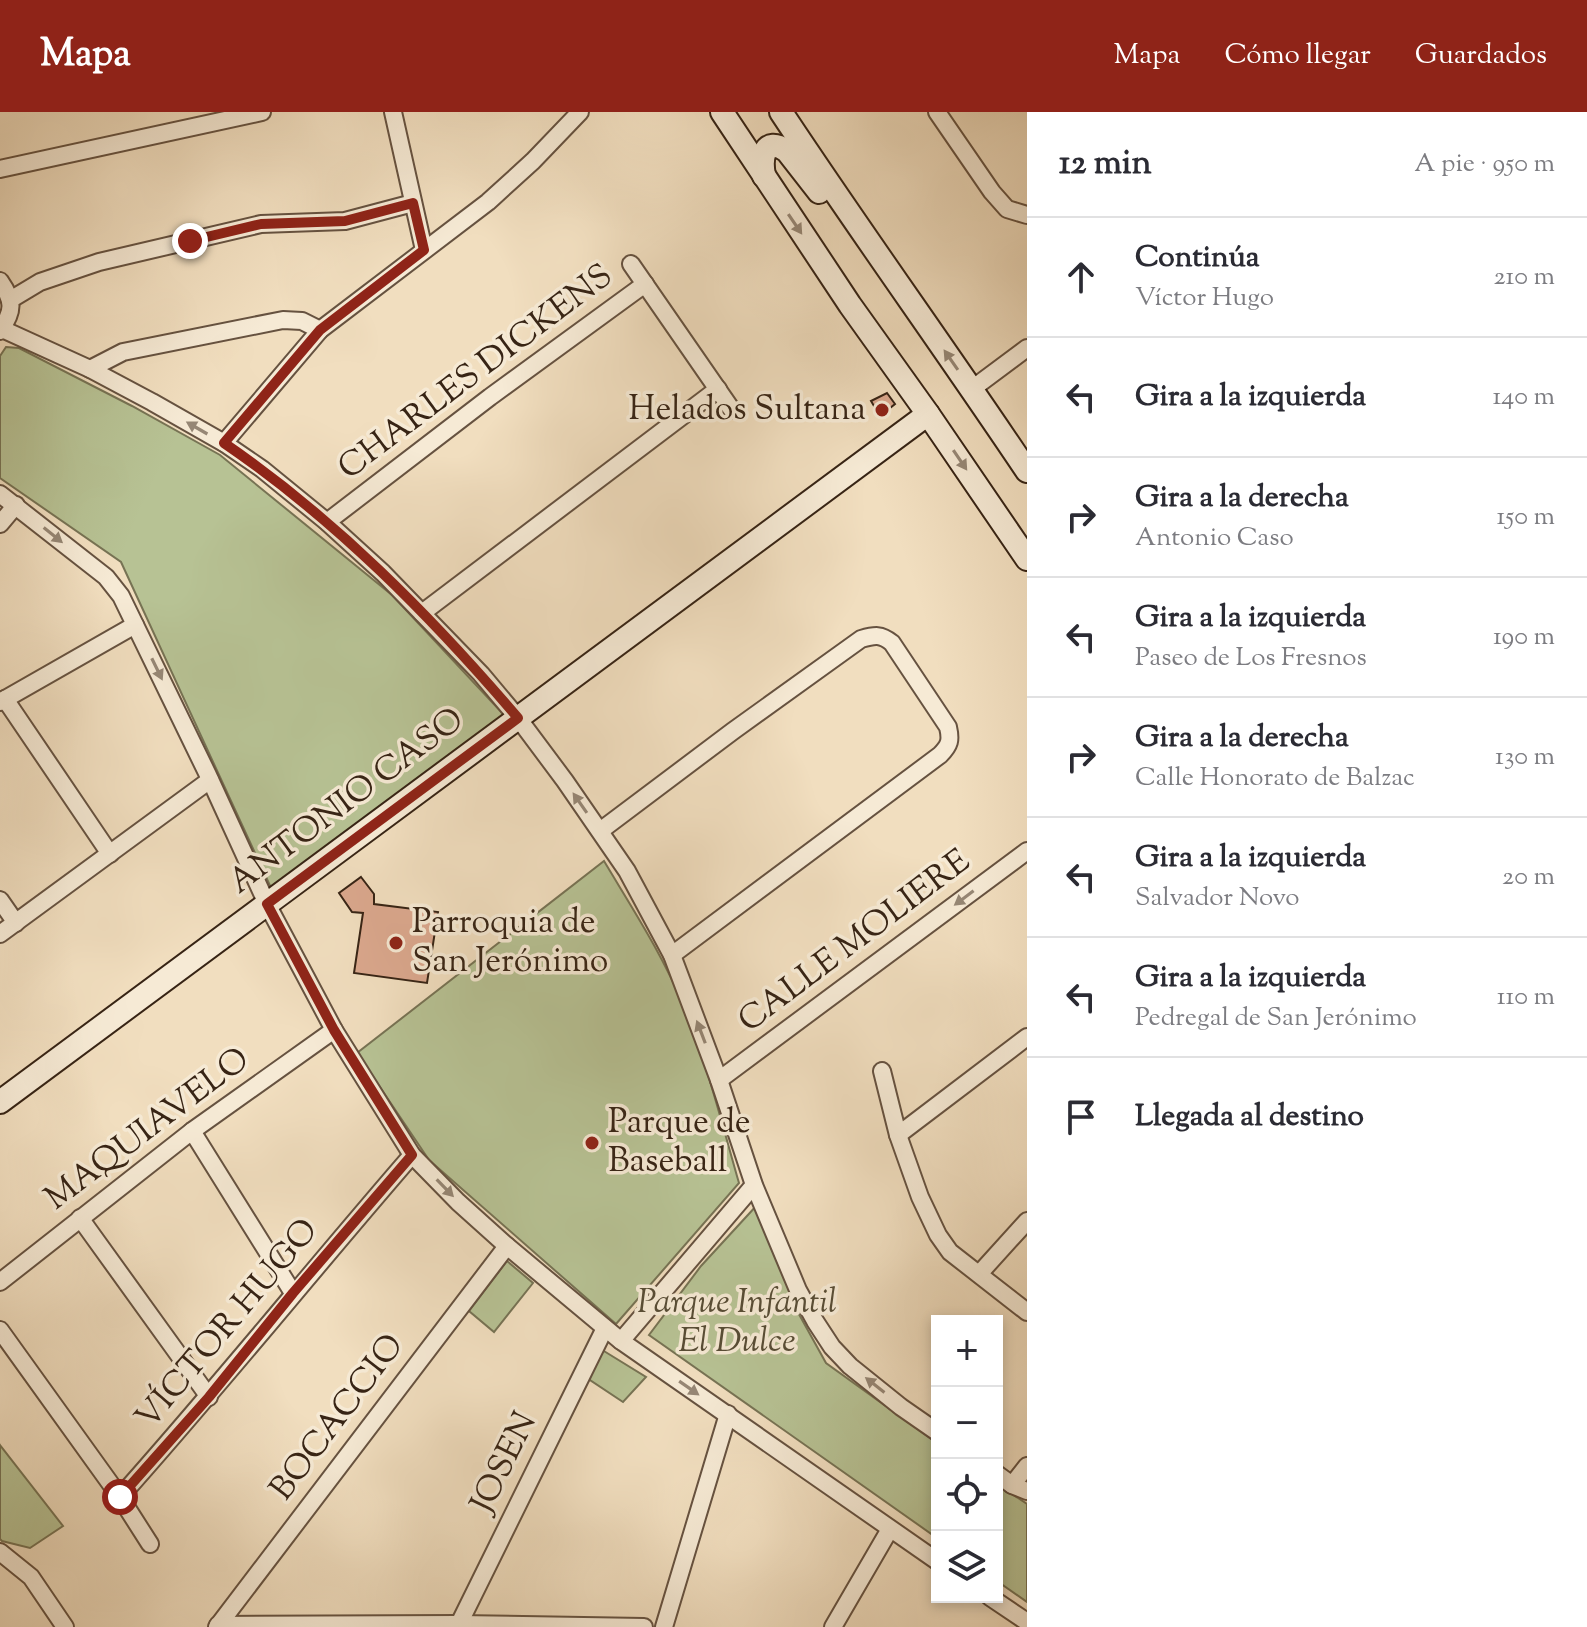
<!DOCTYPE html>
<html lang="es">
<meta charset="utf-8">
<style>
:root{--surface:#fff;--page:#f7f7f7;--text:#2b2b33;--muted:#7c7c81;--line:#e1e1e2;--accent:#8f2418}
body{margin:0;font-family:"Sorts Mill Goudy",serif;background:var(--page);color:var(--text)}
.controls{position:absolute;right:24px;bottom:24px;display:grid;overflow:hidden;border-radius:0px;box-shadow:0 4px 12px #0003}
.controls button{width:72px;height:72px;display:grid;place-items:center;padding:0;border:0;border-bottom:2px solid var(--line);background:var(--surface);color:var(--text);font:40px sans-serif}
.stop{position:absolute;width:24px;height:24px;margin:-18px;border:6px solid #8f2418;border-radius:50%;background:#fff}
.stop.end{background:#8f2418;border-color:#fff;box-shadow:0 2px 8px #0008}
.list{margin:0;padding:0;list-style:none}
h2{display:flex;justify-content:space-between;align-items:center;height:104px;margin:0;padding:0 32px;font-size:34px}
h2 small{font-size:26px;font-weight:400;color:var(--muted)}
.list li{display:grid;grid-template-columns:52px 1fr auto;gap:24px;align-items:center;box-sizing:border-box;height:120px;padding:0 32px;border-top:2px solid var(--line)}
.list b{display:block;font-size:30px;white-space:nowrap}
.list p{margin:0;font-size:26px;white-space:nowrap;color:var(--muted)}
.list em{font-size:26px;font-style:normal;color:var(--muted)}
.icon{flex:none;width:44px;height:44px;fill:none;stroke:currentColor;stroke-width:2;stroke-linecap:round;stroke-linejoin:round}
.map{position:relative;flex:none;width:1027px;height:1515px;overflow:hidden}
header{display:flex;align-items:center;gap:48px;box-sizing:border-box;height:112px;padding:0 40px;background:var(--accent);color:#fff}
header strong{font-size:38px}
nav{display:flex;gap:44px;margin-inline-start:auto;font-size:28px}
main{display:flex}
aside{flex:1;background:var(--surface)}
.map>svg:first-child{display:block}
.green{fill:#b7c294;stroke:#777354;stroke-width:2}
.building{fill:#dba88e;stroke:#372415;stroke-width:2}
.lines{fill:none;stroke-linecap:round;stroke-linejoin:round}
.street-casing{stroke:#665240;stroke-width:20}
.secondary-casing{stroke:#372415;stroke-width:26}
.street{stroke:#f6ead5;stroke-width:16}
.secondary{stroke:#f6ead5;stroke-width:22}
.oneway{fill:#968775}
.route{stroke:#8f2418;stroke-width:10}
.poi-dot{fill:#8f2418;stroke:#f6ead5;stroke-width:3}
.labels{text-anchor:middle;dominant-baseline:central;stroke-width:7;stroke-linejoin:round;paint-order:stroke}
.street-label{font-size:34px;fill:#372415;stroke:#f6ead5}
.poi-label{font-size:34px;fill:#372415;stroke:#f6ead5;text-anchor:start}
.park-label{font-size:34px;font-style:italic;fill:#574c35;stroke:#f6ead5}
</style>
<header>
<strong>Mapa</strong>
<nav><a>Mapa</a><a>Cómo llegar</a><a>Guardados</a></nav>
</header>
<main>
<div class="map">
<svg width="1027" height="1515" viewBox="0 0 1027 1515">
<rect width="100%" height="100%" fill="#f1debf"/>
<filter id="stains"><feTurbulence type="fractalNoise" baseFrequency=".0025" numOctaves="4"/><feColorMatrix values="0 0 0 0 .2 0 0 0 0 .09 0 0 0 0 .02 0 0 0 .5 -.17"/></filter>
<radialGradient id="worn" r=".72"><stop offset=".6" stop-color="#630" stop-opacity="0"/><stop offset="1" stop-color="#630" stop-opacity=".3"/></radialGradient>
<!-- green -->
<g class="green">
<polygon points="6,235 19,236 132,294 220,343 392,483 505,604 272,778 121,450 0,366 0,244"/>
<path d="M604,749C632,796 663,843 684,895C707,951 722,1012 739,1071L616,1212L429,1048L357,941Z"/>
<polygon points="758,1092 795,1195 826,1251 937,1331 937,1426 649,1223 701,1154"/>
<polygon points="507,1149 533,1171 494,1220 469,1199"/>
<polygon points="599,1236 646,1265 623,1290 587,1266"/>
<polygon points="0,1333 63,1414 30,1436 2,1429 0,1427"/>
<polygon points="997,1372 1027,1392 1027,1490 997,1469"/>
</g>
<!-- building -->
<g class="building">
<polygon points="887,281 895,292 880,304 871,289"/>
<polygon points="361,765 374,782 374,792 438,800 427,871 354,861 363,801 352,800 339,781"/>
</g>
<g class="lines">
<defs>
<g id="street">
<polyline points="393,0 424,138"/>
<polyline points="937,0 992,80 1007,97 1027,103"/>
<polyline points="0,57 262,0"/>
<polyline points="631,152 732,298"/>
<path d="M0,169C14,189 14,199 0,219"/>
<polyline points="10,188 40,170 99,150 261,112 345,109 413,91"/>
<polyline points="0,216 90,257 152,290 224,331 262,357 327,410 383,461 481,562 518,606 565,669 627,759 672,843 719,968 754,1073 798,1178 815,1209 832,1235 850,1254 901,1295 937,1320"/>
<polyline points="90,257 123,240 283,208 302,209 320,218"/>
<polyline points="972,277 1027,236"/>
<polyline points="224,331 320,218 488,90 533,49 580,0"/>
<polyline points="0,382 106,465 121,484 208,663 267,792 334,918 412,1043 458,1090 507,1134 621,1229 937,1449"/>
<polyline points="327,410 490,285 645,172"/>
<polyline points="0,412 16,393"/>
<polyline points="422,501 718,277"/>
<polyline points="5,587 110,742"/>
<polyline points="0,590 135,513"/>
<path d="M600,719L733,619L861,527C875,523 881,522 892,531L948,615C951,628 950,633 940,643L672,843"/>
<polyline points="0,788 16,811"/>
<polyline points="0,822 210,668"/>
<polyline points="882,959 898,1023 920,1085 938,1123 950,1140 1027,1200"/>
<polyline points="719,968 1027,739"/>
<polyline points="192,1019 293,1181"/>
<polyline points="898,1023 1027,925"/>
<polyline points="80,1106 209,1285"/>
<polyline points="979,1162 1027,1109"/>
<polyline points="0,1170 192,1019 334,918"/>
<polyline points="0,1218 120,1385 150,1432"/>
<polyline points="621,1229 754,1073"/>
<polyline points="997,1362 1012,1373 1027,1379"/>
<polyline points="1012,1373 1027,1354"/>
<path d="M120,1385C220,1273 314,1156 412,1043"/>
<polyline points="0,1440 31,1465 65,1515"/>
<polyline points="990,1485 1027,1510"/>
<polyline points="459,1512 605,1216"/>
<polyline points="218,1513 459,1512 644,1515"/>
<polyline points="217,1515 507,1134"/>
<polyline points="664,1515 728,1302"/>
<polyline points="833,1515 890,1417"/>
</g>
<g id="secondary">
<polyline points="722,0 850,193 928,302 1027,447"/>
<path d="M781,0C861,121 946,238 1027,359"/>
<path d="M764,64C761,47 763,23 787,39L819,80"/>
<polyline points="0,990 928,302"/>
</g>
</defs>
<!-- street casing -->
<use href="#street" class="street-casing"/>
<!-- secondary casing -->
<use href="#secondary" class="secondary-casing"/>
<!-- street -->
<use href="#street" class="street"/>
<!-- secondary -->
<use href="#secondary" class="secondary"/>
</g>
<!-- one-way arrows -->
<defs><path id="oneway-solid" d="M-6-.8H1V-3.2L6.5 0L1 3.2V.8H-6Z" transform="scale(2)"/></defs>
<g class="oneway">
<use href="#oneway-solid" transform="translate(795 112) rotate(56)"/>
<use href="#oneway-solid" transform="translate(951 248) rotate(-125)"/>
<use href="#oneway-solid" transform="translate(197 316) rotate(-150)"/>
<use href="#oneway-solid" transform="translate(960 348) rotate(56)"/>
<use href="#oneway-solid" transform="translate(53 423) rotate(39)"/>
<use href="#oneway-solid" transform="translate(157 557) rotate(64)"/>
<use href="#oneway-solid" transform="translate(580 691) rotate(-125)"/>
<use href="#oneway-solid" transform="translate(964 786) rotate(143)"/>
<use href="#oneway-solid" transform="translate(701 920) rotate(-111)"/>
<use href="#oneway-solid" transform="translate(445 1076) rotate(46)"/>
<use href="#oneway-solid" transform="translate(875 1273) rotate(-142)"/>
<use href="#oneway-solid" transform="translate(689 1276) rotate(35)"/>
</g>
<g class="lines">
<!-- route -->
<path class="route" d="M120,1385L209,1285L293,1181L412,1043L334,918L267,792L518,606C431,504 335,407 224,331L320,218L424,138L413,91L345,109L261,112L190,129"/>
</g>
<!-- markers -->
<g class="poi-dot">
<circle cx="882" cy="298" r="8"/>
<circle cx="396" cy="831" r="8"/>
<circle cx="592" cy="1031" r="8"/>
</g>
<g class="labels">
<!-- street labels -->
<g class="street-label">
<text transform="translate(476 261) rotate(-37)">CHARLES DICKENS</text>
<text transform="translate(347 690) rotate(-37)">ANTONIO CASO</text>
<text transform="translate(855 830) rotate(-37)">CALLE MOLIERE</text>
<text transform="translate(148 1018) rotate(-37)">MAQUIAVELO</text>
<text transform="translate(228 1213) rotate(-50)">VÍCTOR HUGO</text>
<text transform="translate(338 1306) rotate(-53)">BOCACCIO</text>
<text transform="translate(505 1351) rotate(-64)">JOSEN</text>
</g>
<!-- poi labels -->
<g class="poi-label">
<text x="866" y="298" text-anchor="end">Helados Sultana</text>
<text x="412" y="811">Parroquia de<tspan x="412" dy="39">San Jerónimo</tspan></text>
<text x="608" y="1011">Parque de<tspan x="608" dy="39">Baseball</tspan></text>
</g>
<!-- park labels -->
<g class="park-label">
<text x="737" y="1191">Parque Infantil<tspan x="737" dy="39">El Dulce</tspan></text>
</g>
</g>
<rect width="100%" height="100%" filter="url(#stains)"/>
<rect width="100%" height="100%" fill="url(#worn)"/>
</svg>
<div class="controls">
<button>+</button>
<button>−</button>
<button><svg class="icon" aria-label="locate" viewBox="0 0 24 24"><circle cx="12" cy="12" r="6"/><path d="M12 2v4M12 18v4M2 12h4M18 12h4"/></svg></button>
<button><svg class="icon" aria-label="layers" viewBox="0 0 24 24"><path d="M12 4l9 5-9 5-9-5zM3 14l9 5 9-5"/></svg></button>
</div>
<div class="stop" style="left:120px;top:1385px"></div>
<div class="stop end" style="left:190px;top:129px"></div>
</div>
<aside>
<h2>12 min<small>A pie · 950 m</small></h2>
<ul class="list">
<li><svg class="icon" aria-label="ahead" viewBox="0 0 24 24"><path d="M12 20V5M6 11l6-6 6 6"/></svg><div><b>Continúa</b><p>Víctor Hugo</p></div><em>210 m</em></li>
<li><svg class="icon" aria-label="left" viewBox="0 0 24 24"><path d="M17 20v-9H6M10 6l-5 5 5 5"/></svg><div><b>Gira a la izquierda</b></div><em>140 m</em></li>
<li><svg class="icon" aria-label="right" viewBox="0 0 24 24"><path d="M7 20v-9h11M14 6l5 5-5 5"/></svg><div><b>Gira a la derecha</b><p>Antonio Caso</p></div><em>150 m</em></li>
<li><svg class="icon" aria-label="left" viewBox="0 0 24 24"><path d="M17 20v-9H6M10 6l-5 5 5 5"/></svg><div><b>Gira a la izquierda</b><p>Paseo de Los Fresnos</p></div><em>190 m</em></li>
<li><svg class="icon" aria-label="right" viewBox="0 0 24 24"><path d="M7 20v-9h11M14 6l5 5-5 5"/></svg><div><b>Gira a la derecha</b><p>Calle Honorato de Balzac</p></div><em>130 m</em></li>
<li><svg class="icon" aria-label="left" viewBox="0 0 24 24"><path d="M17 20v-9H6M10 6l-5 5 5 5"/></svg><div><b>Gira a la izquierda</b><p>Salvador Novo</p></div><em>20 m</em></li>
<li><svg class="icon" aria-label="left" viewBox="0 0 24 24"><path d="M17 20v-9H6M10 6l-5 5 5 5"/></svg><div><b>Gira a la izquierda</b><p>Pedregal de San Jerónimo</p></div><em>110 m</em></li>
<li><svg class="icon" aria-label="arrive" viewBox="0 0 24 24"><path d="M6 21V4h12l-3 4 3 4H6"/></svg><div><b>Llegada al destino</b></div></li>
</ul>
</aside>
</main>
